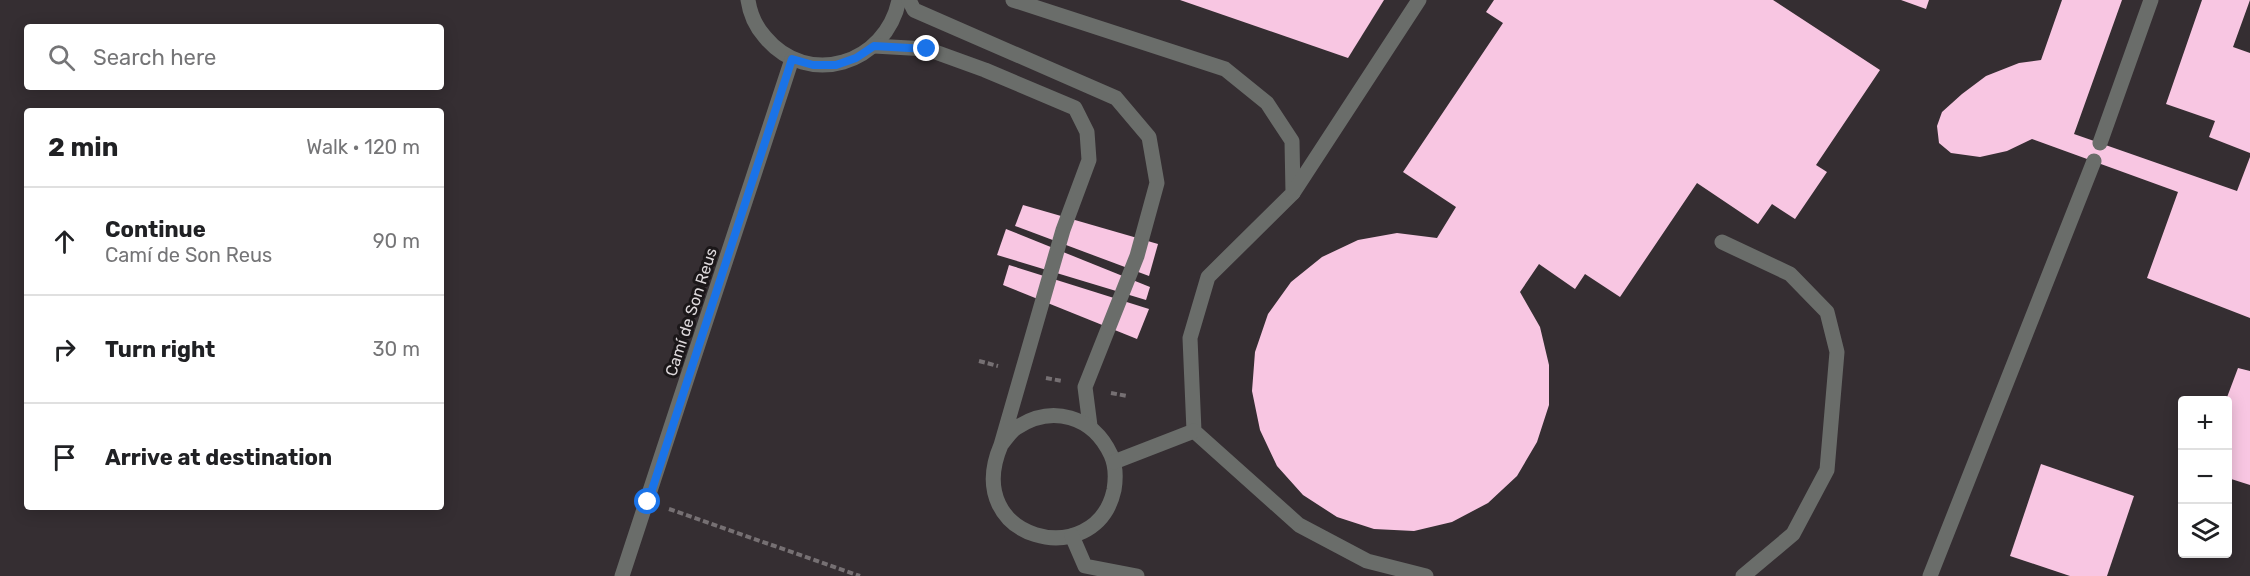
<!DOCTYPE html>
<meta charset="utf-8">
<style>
:root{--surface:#fff;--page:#f2f2f2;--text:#202124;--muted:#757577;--line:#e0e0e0}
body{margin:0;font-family:Rubik,sans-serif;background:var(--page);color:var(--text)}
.controls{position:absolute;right:18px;bottom:18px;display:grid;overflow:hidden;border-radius:6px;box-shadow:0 3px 15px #0003}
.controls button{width:54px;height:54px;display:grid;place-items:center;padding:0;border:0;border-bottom:2px solid var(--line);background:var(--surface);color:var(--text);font:30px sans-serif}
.stop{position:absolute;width:18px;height:18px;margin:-14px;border:4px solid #1a73e8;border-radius:50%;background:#fff}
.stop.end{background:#1a73e8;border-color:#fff;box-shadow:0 2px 6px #0008}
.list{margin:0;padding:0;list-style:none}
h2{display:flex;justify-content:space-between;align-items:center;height:78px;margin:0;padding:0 24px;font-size:26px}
h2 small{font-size:20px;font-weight:400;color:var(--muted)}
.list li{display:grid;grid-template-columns:39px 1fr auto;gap:18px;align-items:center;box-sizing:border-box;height:108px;padding:0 24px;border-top:2px solid var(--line)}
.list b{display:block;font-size:22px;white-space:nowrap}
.list p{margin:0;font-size:20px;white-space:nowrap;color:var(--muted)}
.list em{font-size:20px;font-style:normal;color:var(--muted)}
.icon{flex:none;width:33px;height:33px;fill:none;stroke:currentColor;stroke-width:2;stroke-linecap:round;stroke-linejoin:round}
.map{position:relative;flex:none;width:2250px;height:576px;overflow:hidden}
.search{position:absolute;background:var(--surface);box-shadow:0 3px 15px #0003;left:24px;top:24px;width:420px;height:66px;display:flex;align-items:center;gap:15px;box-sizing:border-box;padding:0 21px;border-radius:6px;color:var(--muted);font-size:22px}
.panel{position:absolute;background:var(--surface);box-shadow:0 3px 15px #0003;left:24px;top:108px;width:420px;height:402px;border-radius:6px}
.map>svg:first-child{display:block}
.building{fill:#f8c6e2}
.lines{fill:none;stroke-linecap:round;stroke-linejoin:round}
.path{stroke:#767073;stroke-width:4;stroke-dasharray:6 3;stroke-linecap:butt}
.minor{stroke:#6a6d6a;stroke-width:15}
.route{stroke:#1a73e8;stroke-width:8}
.labels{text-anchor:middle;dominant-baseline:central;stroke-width:6;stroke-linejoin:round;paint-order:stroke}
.street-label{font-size:16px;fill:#ddd8db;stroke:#1b1719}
</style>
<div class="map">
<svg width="2250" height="576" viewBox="0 0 2250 576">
<rect width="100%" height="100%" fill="#352e32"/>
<!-- building -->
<g class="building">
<polygon points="1180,0 1384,0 1348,58"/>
<polygon points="1494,0 1773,0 1880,70 1816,165 1827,172 1795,219 1772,204 1758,224 1697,183 1620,297 1585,274 1575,289 1539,264 1520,292 1540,327 1549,365 1549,405 1537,442 1517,476 1488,503 1452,522 1414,531 1374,529 1337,517 1303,495 1277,466 1260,430 1252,391 1255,352 1268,314 1291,282 1322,257 1358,240 1397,233 1437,238 1456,207 1403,172 1503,23 1486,12"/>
<polygon points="1901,0 1929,0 1926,9"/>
<polygon points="2062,0 2122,0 2074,134 2237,191 2250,157 2250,318 2147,278 2178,192 2032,139 2007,151 1980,157 1951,153 1939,143 1937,126 1942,112 1962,94 1986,76 2019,63 2041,60"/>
<polygon points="2202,0 2250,0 2233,47 2250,53 2250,153 2209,137 2215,121 2166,104"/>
<polygon points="1023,205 1158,244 1149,276 1015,226"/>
<polygon points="1006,229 1150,287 1146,300 997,255"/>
<polygon points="1009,265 1149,309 1137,339 1003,285"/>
<polygon points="2238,368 2250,371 2250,485 2228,478 2226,400"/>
<polygon points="2041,464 2134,496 2107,576 2070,576 2010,556"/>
</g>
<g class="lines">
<!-- path -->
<g class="path">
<polyline points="979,361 998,366"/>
<polyline points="1046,378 1062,381"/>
<polyline points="1111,393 1127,396"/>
<polyline points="669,509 860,576"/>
</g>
<!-- minor -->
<g class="minor">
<path d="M748,0C750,14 756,27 765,37C808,89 886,64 899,0"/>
<polyline points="909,0 914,10 1116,98 1149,137 1157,183 1137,256 1085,387 1090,426"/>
<polyline points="1013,0 1225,69 1267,103 1292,141 1293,193 1208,277 1190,338 1194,431 1299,525 1367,561 1426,576"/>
<path d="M874,46L927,49L985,70L1075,108L1087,132L1089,160L1063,230L1001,445C960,541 1096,573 1114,490C1116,478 1116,466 1111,455C1093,416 1052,404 1016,428C1010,432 1006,439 1001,445"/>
<polyline points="2100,143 2151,0"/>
<polyline points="1293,193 1419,0"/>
<polyline points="1722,242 1790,274 1827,312 1837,352 1827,470 1793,534 1743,576"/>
<polyline points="1114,462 1194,431"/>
<polyline points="1072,536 1085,566 1137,576"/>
<polyline points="622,576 792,59"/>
<polyline points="1930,576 2094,161"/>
</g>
</g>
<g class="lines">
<!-- route -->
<polyline class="route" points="648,502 792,59 813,65 836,65 856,58 874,46 927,49"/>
</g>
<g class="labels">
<!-- street labels -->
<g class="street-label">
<text transform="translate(691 312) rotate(-72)">Camí de Son Reus</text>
</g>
</g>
</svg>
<div class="controls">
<button>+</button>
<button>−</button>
<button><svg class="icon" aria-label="layers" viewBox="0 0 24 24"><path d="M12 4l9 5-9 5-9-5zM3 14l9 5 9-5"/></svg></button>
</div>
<div class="stop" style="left:648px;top:502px"></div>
<div class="stop end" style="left:927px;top:49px"></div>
<div class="search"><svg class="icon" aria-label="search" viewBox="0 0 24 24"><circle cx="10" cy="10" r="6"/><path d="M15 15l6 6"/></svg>Search here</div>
<section class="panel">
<h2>2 min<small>Walk · 120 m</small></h2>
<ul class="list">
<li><svg class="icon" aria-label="ahead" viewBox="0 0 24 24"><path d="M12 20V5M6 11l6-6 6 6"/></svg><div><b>Continue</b><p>Camí de Son Reus</p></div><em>90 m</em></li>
<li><svg class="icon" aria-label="right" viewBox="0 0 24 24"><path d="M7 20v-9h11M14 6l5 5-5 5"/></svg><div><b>Turn right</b></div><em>30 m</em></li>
<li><svg class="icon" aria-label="arrive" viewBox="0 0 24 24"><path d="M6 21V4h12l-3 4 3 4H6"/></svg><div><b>Arrive at destination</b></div></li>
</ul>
</section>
</div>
